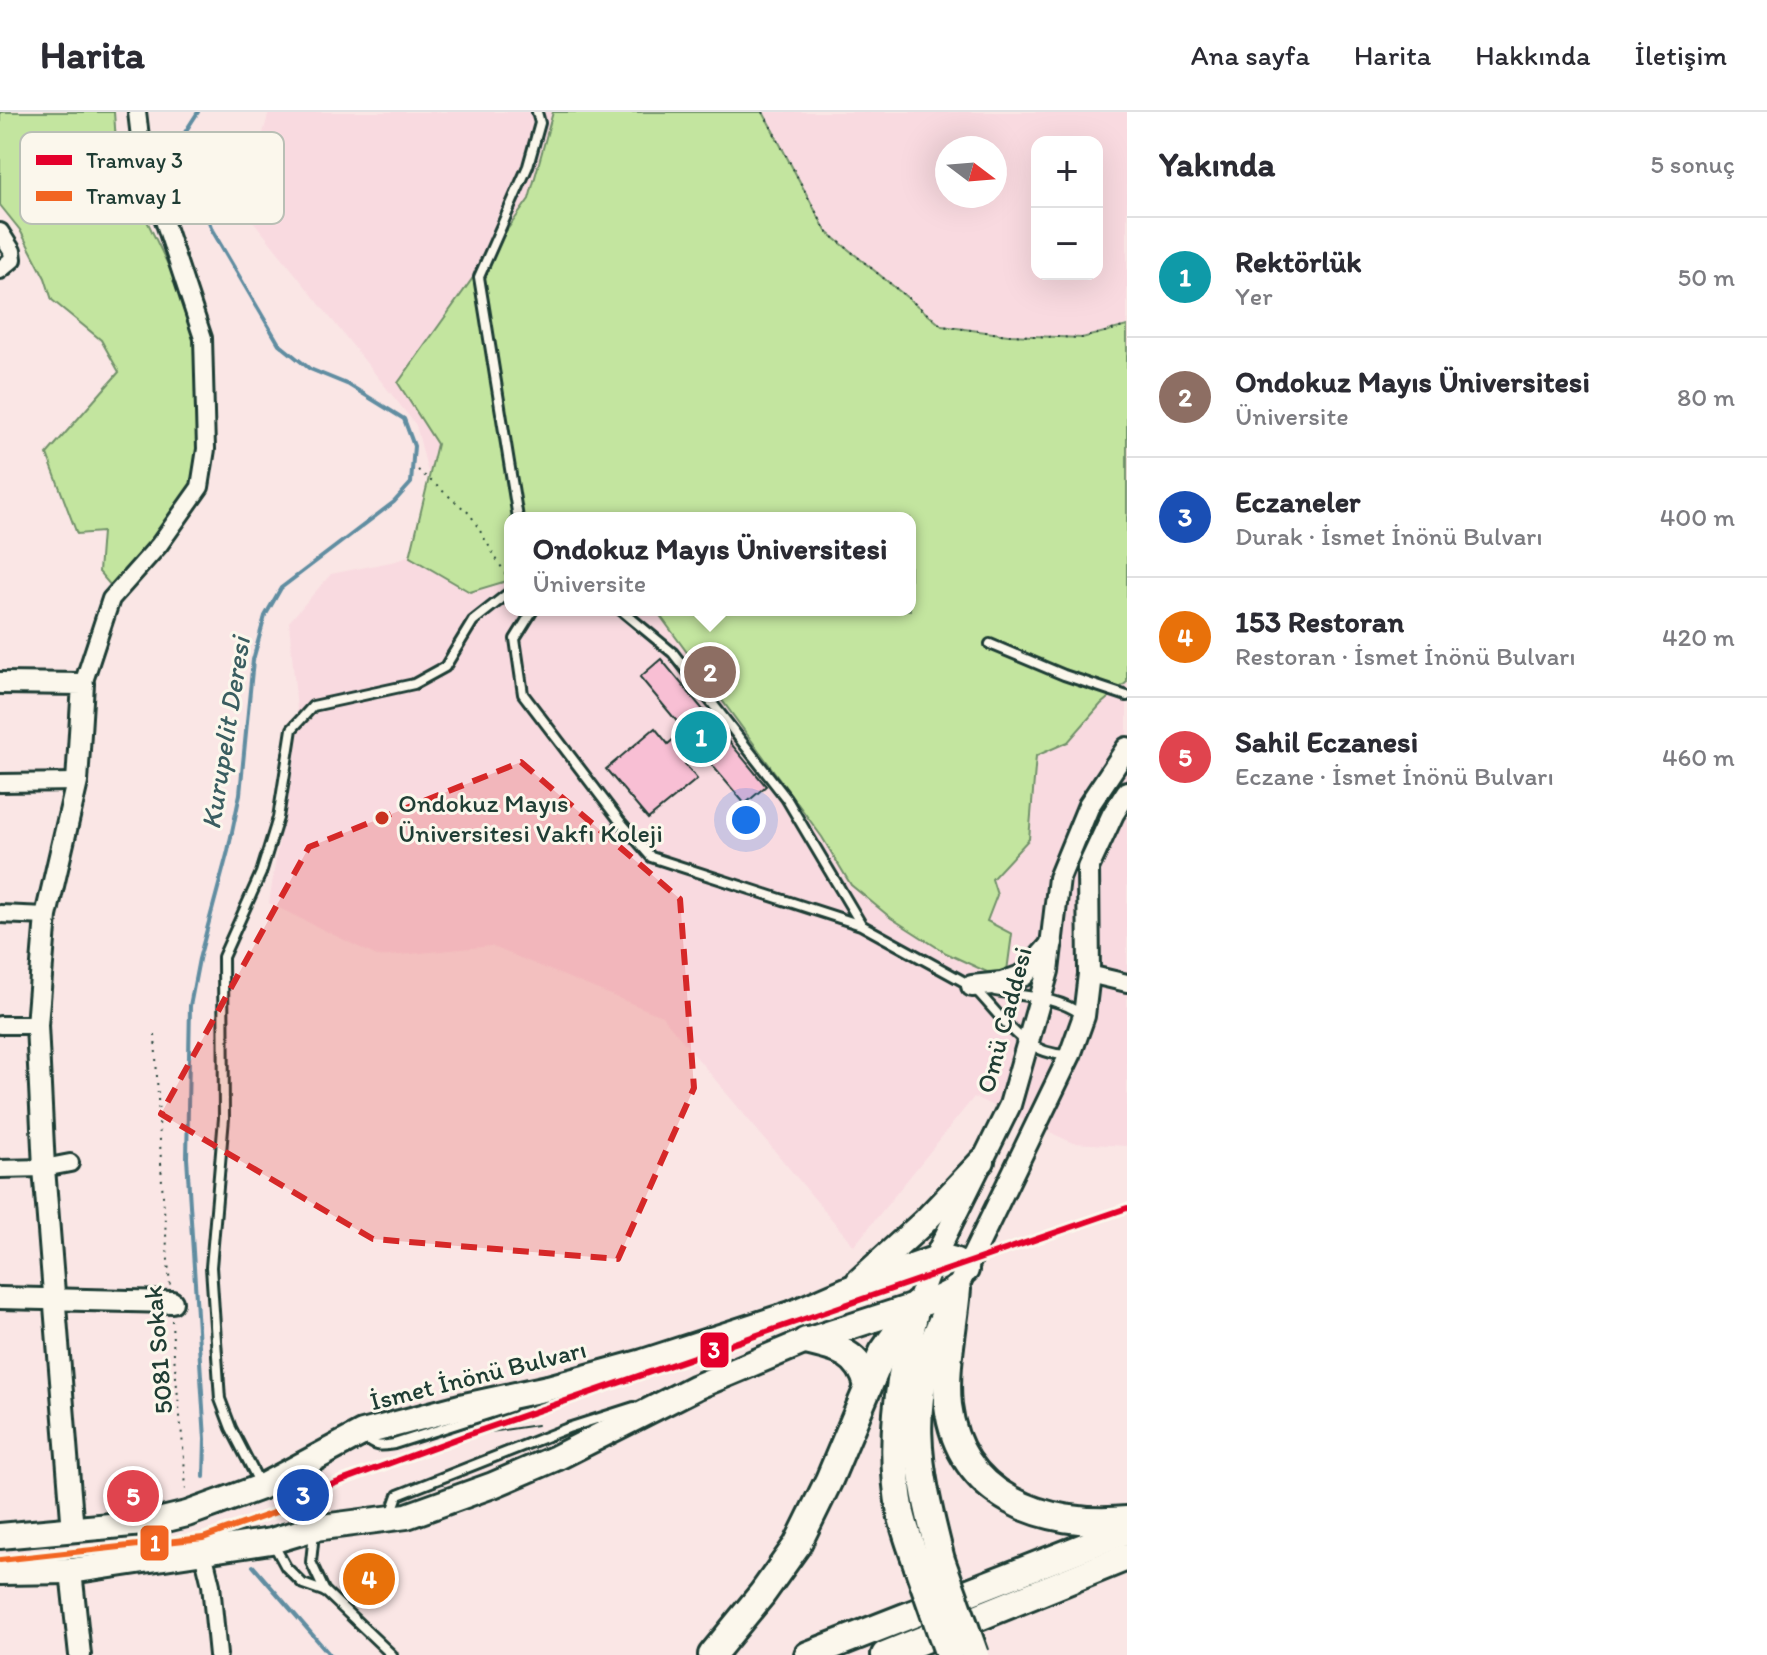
<!DOCTYPE html>
<html lang="tr">
<meta charset="utf-8">
<style>
:root{--surface:#fff;--page:#f2f2f3;--text:#2b2b33;--muted:#7c7c81;--line:#e1e1e2;--accent:#0b8043}
body{margin:0;font-family:Itim,sans-serif;background:var(--page);color:var(--text)}
.controls{position:absolute;right:24px;top:24px;display:grid;overflow:hidden;border-radius:16px;box-shadow:0 8px 32px #0002}
.controls button{width:72px;height:72px;display:grid;place-items:center;padding:0;border:0;border-bottom:2px solid var(--line);background:var(--surface);color:var(--text);font:40px sans-serif}
.compass{position:absolute;left:935px;top:24px;width:72px;height:72px;border-radius:50%;background:var(--surface);box-shadow:0 8px 32px #0002;rotate:106deg}
.you{position:absolute;left:746px;top:708px;width:28px;height:28px;margin:-20px;border:6px solid #fff;border-radius:50%;background:#1a73e8;box-shadow:0 0 0 12px #1a73e833}
.badge{display:grid;place-items:center;width:52px;height:52px;border-radius:50%;background:var(--accent);color:#fff;font-size:26px;font-weight:700}
.pin{position:absolute;translate:-50% -50%;border:4px solid #fff;box-shadow:0 2px 8px #0006}
.popup{position:absolute;left:504px;top:400px;width:412px;height:104px;box-sizing:border-box;display:grid;place-content:center;border-radius:16px;background:var(--surface);filter:drop-shadow(0 2px 6px #0005);font-size:26px;white-space:nowrap;color:var(--muted)}
.popup b{font-size:30px;color:var(--text)}
.popup::after{content:'';position:absolute;left:50%;top:100%;margin-left:-16px;border:16px solid transparent;border-top-color:var(--surface)}
.list{margin:0;padding:0;list-style:none}
h2{display:flex;justify-content:space-between;align-items:center;height:104px;margin:0;padding:0 32px;font-size:34px}
h2 small{font-size:26px;font-weight:400;color:var(--muted)}
.list li{display:grid;grid-template-columns:52px 1fr auto;gap:24px;align-items:center;box-sizing:border-box;height:120px;padding:0 32px;border-top:2px solid var(--line)}
.list b{display:block;font-size:30px;white-space:nowrap}
.list p{margin:0;font-size:26px;white-space:nowrap;color:var(--muted)}
.list em{font-size:26px;font-style:normal;color:var(--muted)}
.map{position:relative;flex:none;width:1127px;height:1543px;overflow:hidden}
header{display:flex;align-items:center;gap:48px;box-sizing:border-box;height:112px;padding:0 40px;background:var(--surface);border-bottom:2px solid var(--line)}
header strong{font-size:38px}
nav{display:flex;gap:44px;margin-inline-start:auto;font-size:28px}
main{display:flex}
aside{flex:1;background:var(--surface)}
.map>svg:first-child{display:block}
.built{fill:#f9dae0;fill-rule:evenodd}
.green{fill:#c3e59f;stroke:#71916a;stroke-width:2}
.lines{fill:none;stroke-linecap:round;stroke-linejoin:round}
.stream{stroke:#608da1;stroke-width:4}
.building{fill:#f8bfd4;stroke:#1f3d34;stroke-width:2}
.service-casing{stroke:#1f3d34;stroke-width:14}
.minor-casing{stroke:#1f3d34;stroke-width:22}
.tertiary-casing{stroke:#1f3d34;stroke-width:26}
.primary-casing{stroke:#1f3d34;stroke-width:30}
.trunk-casing{stroke:#1f3d34;stroke-width:32}
.path{stroke:#1f3d34;stroke-width:2;stroke-dasharray:2 6;stroke-linecap:butt}
.service{stroke:#fbf7ec;stroke-width:8}
.minor{stroke:#fbf7ec;stroke-width:16}
.tertiary{stroke:#fbf7ec;stroke-width:20}
.primary{stroke:#fbf7ec;stroke-width:24}
.trunk{stroke:#fbf7ec;stroke-width:26}
.tram{stroke:#1f3d34;stroke-width:2}
.trunk-bridge-casing{stroke:#1f3d34;stroke-width:32;stroke-linecap:butt}
.trunk-bridge{stroke:#fbf7ec;stroke-width:26}
.tram-1-casing{stroke:#fbf7ec;stroke-width:12}
.tram-2-casing{stroke:#fbf7ec;stroke-width:12}
.tram-1{stroke:#e4002b;stroke-width:6}
.tram-2{stroke:#f26522;stroke-width:6}
.marked{fill:#d62828;fill-opacity:0.2;stroke:#d62828;stroke-width:6;stroke-dasharray:16 10;stroke-linejoin:round}
.poi-dot{fill:#c8321e;stroke:#fbf7ec;stroke-width:3}
.labels{text-anchor:middle;dominant-baseline:central;stroke-width:6;stroke-linejoin:round;paint-order:stroke}
.poi-label{font-size:26px;fill:#1f3d34;stroke:#fbf7ec;text-anchor:start}
.street-label{font-size:26px;fill:#1f3d34;stroke:#fbf7ec}
.water-label{font-size:28px;font-style:italic;fill:#3a5e61;stroke:#fbf7ec}
.key{fill:#fbf7ec;stroke:#b9bfb5;stroke-width:2}
.key-label{font-size:22px;fill:#1f3d34}
.line-badge{stroke:#fbf7ec;stroke-width:3}
.badge-label{font-size:22px;text-anchor:middle;font-weight:bold;fill:#fff}
</style>
<header>
<strong>Harita</strong>
<nav><a>Ana sayfa</a><a>Harita</a><a>Hakkında</a><a>İletişim</a></nav>
</header>
<main>
<div class="map">
<svg width="1127" height="1543" viewBox="0 0 1127 1543">
<rect width="100%" height="100%" fill="#fae6e5"/>
<filter id="ink" filterUnits="userSpaceOnUse"><feTurbulence type="fractalNoise" baseFrequency=".0125" numOctaves="2"/><feDisplacementMap in="SourceGraphic" scale="16" xChannelSelector="R" yChannelSelector="G"/><feConvolveMatrix kernelMatrix="1 2 1 2 8 2 1 2 1" color-interpolation-filters="sRGB"/></filter>
<g filter="url(#ink)">
<!-- built -->
<path class="built" d="M269,0H1127V1034L1073,1031L974,985L854,1134L662,904L491,834L379,845L269,791L298,609L289,510L331,462L396,449L445,427L416,313L242,95ZM1037,30H1097V162H1037ZM947,36H995V84H947ZM510,406H910V498H510Z"/>
<!-- green -->
<g class="green">
<polygon points="0,0 114,0 117,46 203,226 200,375 117,481 99,460 102,420 77,422 47,342 119,260 101,228 52,188 45,166 20,118 0,93"/>
<polygon points="553,0 763,0 826,119 942,214 1008,223 1082,226 1127,214 1127,570 1101,592 1068,630 1036,644 1029,727 992,767 997,783 987,809 1012,822 1007,859 987,860 946,841 891,806 851,773 822,725 656,498 910,498 910,406 510,406 510,468 470,480 410,445 437,332 398,271 529,87"/>
</g>
<g class="lines">
<!-- stream -->
<g class="stream">
<polyline points="198,0 180,28 212,118 279,232 310,257 349,273 404,307 414,334 411,371 394,390 281,476 265,504 253,548 240,682 228,739 199,847 190,894 187,1046 205,1327 204,1365"/>
<polyline points="253,1454 330,1543"/>
</g>
</g>
<!-- building -->
<polygon class="building" points="661,547 766,674 745,692 700,639 685,652 697,667 648,707 606,657 655,616 668,632 684,618 640,565"/>
<g class="lines">
<defs>
<g id="service">
<polyline points="518,406 479,165 528,54 540,11 537,0"/>
<polyline points="533,498 515,527 523,582 619,708 651,745 861,813 970,873"/>
<polyline points="621,498 673,541 786,686 861,812"/>
<polyline points="990,532 1064,563 1127,584"/>
<path d="M976,878C1004,907 1024,943 1068,943"/>
<path d="M995,879C1025,885 1056,884 1081,902"/>
<path d="M365,1325C373,1336 382,1334 394,1332L510,1295"/>
<polyline points="260,1372 231,1316 220,1287 211,1155 224,1006 223,845 261,761 278,706 292,617 313,594 414,572 445,555 473,509 510,480"/>
<polyline points="396,1403 393,1397 398,1383 568,1316 634,1295"/>
<polyline points="314,1421 311,1450 325,1480"/>
<polyline points="274,1433 286,1455 303,1472 326,1480 392,1543"/>
</g>
<g id="minor">
<polyline points="0,120 12,139 13,147 0,158"/>
<polyline points="83,572 111,487 159,433 200,375 206,337 203,226 142,42 137,0"/>
<polyline points="0,671 77,670"/>
<polyline points="0,802 46,804"/>
<polyline points="1089,862 1127,871"/>
<polyline points="0,913 37,913"/>
<polyline points="0,1057 44,1056 70,1051"/>
<polyline points="203,1440 211,1473 218,1543"/>
</g>
<g id="tertiary">
<polyline points="0,571 83,572 77,670 46,804 37,913 44,1056 73,1419"/>
<polyline points="972,874 1002,871 1024,863 1052,831"/>
<polyline points="960,1170 1070,943 1084,904 1089,862 1088,756 1113,702 1127,680"/>
<polyline points="0,1186 172,1190"/>
<polyline points="917,1192 934,1147 1010,993 1048,859 1059,766 1089,693 1127,636"/>
<polyline points="71,1459 80,1543"/>
</g>
<g id="primary">
<polyline points="859,1169 924,1110 982,1049"/>
<path d="M0,1424L154,1410L187,1402L261,1375L362,1321L460,1295L548,1276L643,1250L791,1202L851,1176L934,1147C949,1145 956,1146 966,1158"/>
<polyline points="0,1460 71,1459 271,1429 315,1416 407,1404 493,1373 556,1346 696,1275 806,1229 939,1186 957,1177"/>
</g>
<g id="trunk">
<path d="M957,1177C954,1214 944,1255 948,1293C959,1385 1044,1416 1127,1408"/>
<path d="M914,1203C899,1269 888,1333 901,1401C905,1419 912,1437 918,1455"/>
<path d="M806,1229C838,1236 860,1241 868,1274"/>
<path d="M941,1448C917,1354 902,1288 948,1196"/>
<polyline points="712,1543 762,1482 797,1433 829,1368 883,1240 917,1192"/>
<polyline points="808,1543 1127,1418"/>
<polyline points="885,1543 1127,1445"/>
</g>
</defs>
<!-- service casing -->
<use href="#service" class="service-casing"/>
<!-- minor casing -->
<use href="#minor" class="minor-casing"/>
<!-- tertiary casing -->
<use href="#tertiary" class="tertiary-casing"/>
<!-- primary casing -->
<use href="#primary" class="primary-casing"/>
<!-- trunk casing -->
<use href="#trunk" class="trunk-casing"/>
<!-- path -->
<g class="path">
<polyline points="763,0 826,119 942,214 1008,223 1082,226 1127,214"/>
<polyline points="418,358 470,402 509,468"/>
<polyline points="155,923 162,1071 170,1174"/>
<path d="M172,1208C174,1266 184,1323 186,1381"/>
</g>
<!-- service -->
<use href="#service" class="service"/>
<!-- minor -->
<use href="#minor" class="minor"/>
<!-- tertiary -->
<use href="#tertiary" class="tertiary"/>
<!-- primary -->
<use href="#primary" class="primary"/>
<!-- trunk -->
<use href="#trunk" class="trunk"/>
<!-- tram -->
<polyline class="tram" points="464,1324 537,1313"/>
<defs>
<g id="trunk-bridge">
<polyline points="941,1448 975,1543"/>
<polyline points="918,1455 949,1543"/>
</g>
</defs>
<!-- trunk-bridge casing -->
<use href="#trunk-bridge" class="trunk-bridge-casing"/>
<!-- trunk-bridge -->
<use href="#trunk-bridge" class="trunk-bridge"/>
<defs>
<polyline id="tram-1" points="303,1383 464,1324 1127,1096"/>
<polyline id="tram-2" points="0,1448 203,1426 304,1390"/>
</defs>
<!-- tram-1 casing -->
<use href="#tram-1" class="tram-1-casing"/>
<!-- tram-2 casing -->
<use href="#tram-2" class="tram-2-casing"/>
<!-- tram-1 -->
<use href="#tram-1" class="tram-1"/>
<!-- tram-2 -->
<use href="#tram-2" class="tram-2"/>
</g>
</g>
<!-- marked area -->
<path class="marked" d="M521,650L680,787L694,976L618,1147L373,1127L161,1002L309,735Z"/>
<!-- markers -->
<circle class="poi-dot" cx="382" cy="706" r="8"/>
<g class="labels">
<!-- poi labels -->
<g class="poi-label">
<text x="398" y="691">Ondokuz Mayıs<tspan x="398" dy="30">Üniversitesi Vakfı Koleji</tspan></text>
</g>
<!-- street labels -->
<g class="street-label">
<text transform="translate(1004 908) rotate(-75)">Omü Caddesi</text>
<text transform="translate(158 1238) rotate(-95)">5081 Sokak</text>
<text transform="translate(478 1263) rotate(-14)">İsmet İnönü Bulvarı</text>
</g>
<!-- water labels -->
<g class="water-label">
<text transform="translate(225 621) rotate(-81)">Kurupelit Deresi</text>
</g>
</g>
<!-- legend -->
<rect x="20" y="20" width="264" height="92" rx="12" class="key"/>
<rect x="36" y="43" width="36" height="10" fill="#e4002b"/>
<rect x="36" y="79" width="36" height="10" fill="#f26522"/>
<g class="key-label">
<text x="86" y="56">Tramvay 3</text>
<text x="86" y="92">Tramvay 1</text>
</g>
<g class="line-badge">
<rect x="699" y="1219" width="31" height="38" rx="8" fill="#e4002b"/>
<rect x="139" y="1412" width="31" height="38" rx="8" fill="#f26522"/>
</g>
<g class="badge-label">
<text x="714" y="1246">3</text>
<text x="155" y="1439">1</text>
</g>
</svg>
<div class="controls">
<button>+</button>
<button>−</button>
</div>
<svg class="compass" viewBox="-18 -18 36 36"><path d="M0-13l5 13h-10z" fill="#e53935"/><path d="M0 13l5-13h-10z" fill="#7c7c81"/></svg>
<div class="you"></div>
<div class="pin badge" style="left:701px;top:625px;background:#0f9aa8">1</div>
<div class="pin badge" style="left:710px;top:560px;background:#8d6e63">2</div>
<div class="popup"><b>Ondokuz Mayıs Üniversitesi</b>Üniversite</div>
<div class="pin badge" style="left:303px;top:1383px;background:#1a4fb4">3</div>
<div class="pin badge" style="left:369px;top:1467px;background:#e8710a">4</div>
<div class="pin badge" style="left:133px;top:1384px;background:#e0444e">5</div>
</div>
<aside>
<h2>Yakında<small>5 sonuç</small></h2>
<ul class="list">
<li><span class="badge" style="background:#0f9aa8">1</span><div><b>Rektörlük</b><p>Yer</p></div><em>50 m</em></li>
<li><span class="badge" style="background:#8d6e63">2</span><div><b>Ondokuz Mayıs Üniversitesi</b><p>Üniversite</p></div><em>80 m</em></li>
<li><span class="badge" style="background:#1a4fb4">3</span><div><b>Eczaneler</b><p>Durak · İsmet İnönü Bulvarı</p></div><em>400 m</em></li>
<li><span class="badge" style="background:#e8710a">4</span><div><b>153 Restoran</b><p>Restoran · İsmet İnönü Bulvarı</p></div><em>420 m</em></li>
<li><span class="badge" style="background:#e0444e">5</span><div><b>Sahil Eczanesi</b><p>Eczane · İsmet İnönü Bulvarı</p></div><em>460 m</em></li>
</ul>
</aside>
</main>
